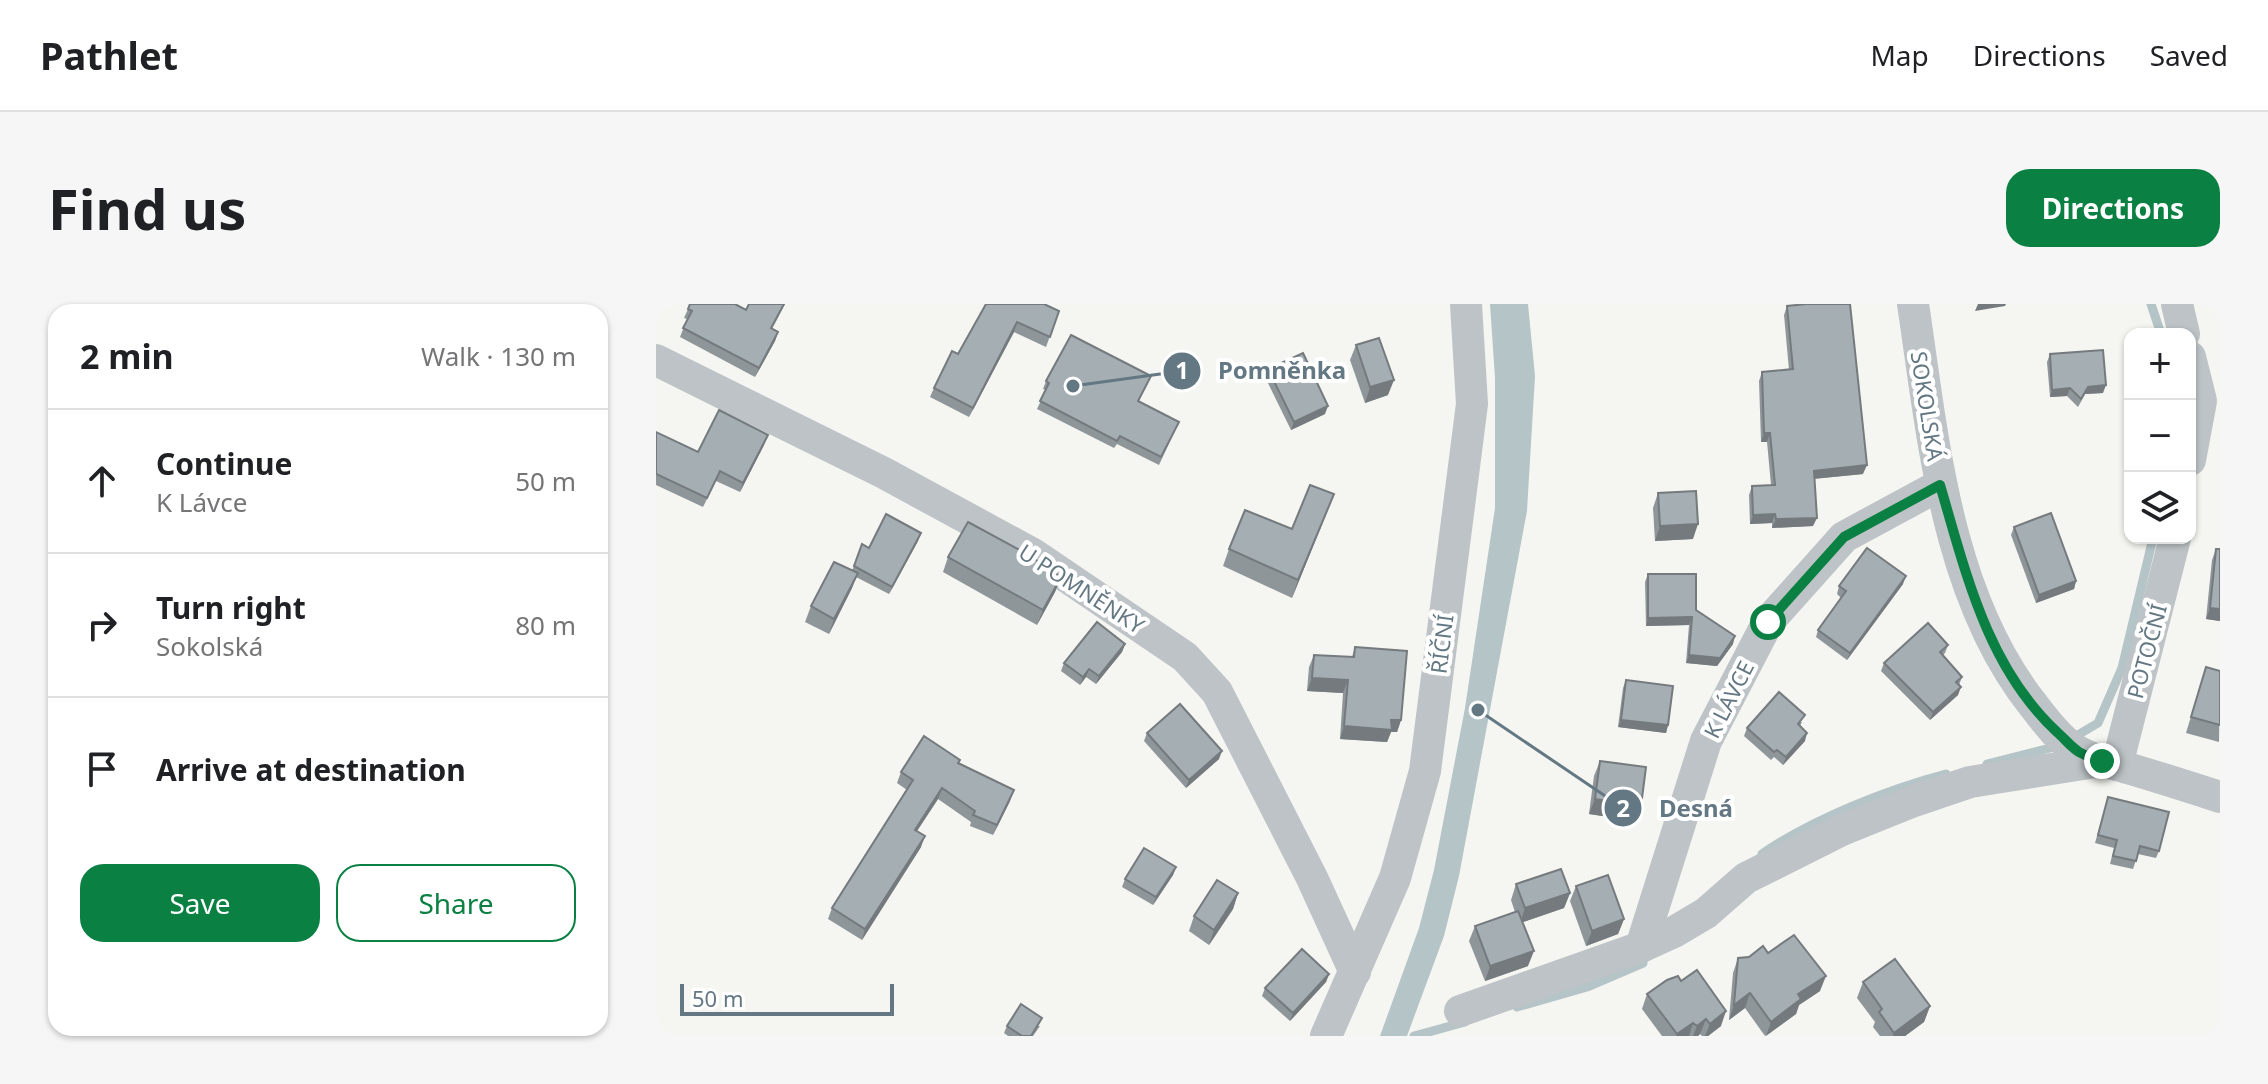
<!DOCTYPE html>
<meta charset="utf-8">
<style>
:root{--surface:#fff;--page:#f6f6f6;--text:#202124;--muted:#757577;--line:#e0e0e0;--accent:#0b8043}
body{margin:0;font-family:"Noto Sans",sans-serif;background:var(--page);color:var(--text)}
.controls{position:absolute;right:24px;top:24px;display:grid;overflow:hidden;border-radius:16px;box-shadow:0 2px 6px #0004}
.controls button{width:72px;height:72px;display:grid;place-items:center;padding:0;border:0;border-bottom:2px solid var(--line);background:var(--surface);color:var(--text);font:40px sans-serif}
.scale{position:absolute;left:24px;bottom:20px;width:214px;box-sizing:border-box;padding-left:8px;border:4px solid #637883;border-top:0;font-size:22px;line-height:28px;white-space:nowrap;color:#637883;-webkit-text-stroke:6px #fff;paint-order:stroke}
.stop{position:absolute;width:24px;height:24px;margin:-18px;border:6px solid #0b8043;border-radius:50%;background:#fff}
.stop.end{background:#0b8043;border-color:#fff;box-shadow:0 2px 8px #0008}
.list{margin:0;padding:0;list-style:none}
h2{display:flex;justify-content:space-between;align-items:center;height:104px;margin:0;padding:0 32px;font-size:34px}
h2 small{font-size:26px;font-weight:400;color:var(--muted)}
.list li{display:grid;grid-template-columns:52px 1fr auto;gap:24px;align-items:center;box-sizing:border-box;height:144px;padding:0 32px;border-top:2px solid var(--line)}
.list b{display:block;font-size:30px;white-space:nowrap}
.list p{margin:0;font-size:26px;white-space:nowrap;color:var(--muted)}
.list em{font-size:26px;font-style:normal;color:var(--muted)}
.actions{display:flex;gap:16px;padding:24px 32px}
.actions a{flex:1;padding:18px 0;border:2px solid var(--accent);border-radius:24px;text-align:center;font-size:28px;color:var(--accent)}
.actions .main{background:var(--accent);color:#fff}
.icon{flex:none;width:44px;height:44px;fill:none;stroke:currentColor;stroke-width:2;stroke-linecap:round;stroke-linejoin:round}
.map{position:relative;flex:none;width:1564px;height:732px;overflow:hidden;border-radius:24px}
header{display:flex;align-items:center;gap:48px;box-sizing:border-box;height:112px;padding:0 40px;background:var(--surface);border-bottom:2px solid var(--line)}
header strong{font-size:38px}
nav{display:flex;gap:44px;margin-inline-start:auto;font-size:28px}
.intro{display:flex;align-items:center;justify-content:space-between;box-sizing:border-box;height:192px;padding:0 48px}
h1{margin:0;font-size:56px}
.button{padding:20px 36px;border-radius:24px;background:var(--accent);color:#fff;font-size:28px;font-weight:700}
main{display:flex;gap:48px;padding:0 48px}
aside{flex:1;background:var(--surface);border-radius:24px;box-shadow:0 2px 6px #0004}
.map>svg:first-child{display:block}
.water{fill:#b5c4c7}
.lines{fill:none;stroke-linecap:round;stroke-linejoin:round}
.stream{stroke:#b5c4c7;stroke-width:9}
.minor{stroke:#bdc3c6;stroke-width:32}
.wall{fill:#8e969a}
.shaded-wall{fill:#747a7d}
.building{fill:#a5afb3;stroke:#747a7d;stroke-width:2}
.route{stroke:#0b8043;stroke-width:10}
.labels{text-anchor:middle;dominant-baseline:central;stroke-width:8;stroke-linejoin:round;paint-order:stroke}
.street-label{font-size:22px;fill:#637883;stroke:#fff}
.leader{fill:none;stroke:#637883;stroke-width:3}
.callout-dot{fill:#637883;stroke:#fff;stroke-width:3}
.mark-label{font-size:24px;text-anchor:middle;font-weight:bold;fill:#fff}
.callout-label{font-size:24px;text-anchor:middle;font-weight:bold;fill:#637883;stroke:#fff;stroke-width:8;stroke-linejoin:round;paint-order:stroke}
</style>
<header>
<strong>Pathlet</strong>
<nav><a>Map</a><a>Directions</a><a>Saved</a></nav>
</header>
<div class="intro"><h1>Find us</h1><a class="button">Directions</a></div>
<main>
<aside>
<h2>2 min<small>Walk · 130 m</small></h2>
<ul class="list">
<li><svg class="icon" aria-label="ahead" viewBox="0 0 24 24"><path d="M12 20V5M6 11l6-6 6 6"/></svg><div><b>Continue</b><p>K Lávce</p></div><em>50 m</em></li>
<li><svg class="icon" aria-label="right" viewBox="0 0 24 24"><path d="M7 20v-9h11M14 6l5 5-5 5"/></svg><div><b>Turn right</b><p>Sokolská</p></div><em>80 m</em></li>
<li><svg class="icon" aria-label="arrive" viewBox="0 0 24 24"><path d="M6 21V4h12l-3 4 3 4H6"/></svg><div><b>Arrive at destination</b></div></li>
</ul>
<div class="actions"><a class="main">Save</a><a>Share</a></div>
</aside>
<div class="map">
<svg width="1564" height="732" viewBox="0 0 1564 732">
<rect width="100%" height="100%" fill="#f5f5f1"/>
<!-- water -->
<polygon class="water" points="834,0 872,0 879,72 871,207 803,572 788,632 751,732 724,732 763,624 778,566 809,404 839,204 839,74"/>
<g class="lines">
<!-- stream -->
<g class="stream">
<polyline points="1495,0 1505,30"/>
<polyline points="1415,435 1442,419 1466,364 1497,234"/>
<polyline points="1331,460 1402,442"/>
<path d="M1106,550C1155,516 1232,485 1290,470"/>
<polyline points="861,703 931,683 987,659"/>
<polyline points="758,732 809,718"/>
</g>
<!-- minor -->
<g class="minor">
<path d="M1257,0C1277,134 1290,292 1378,402C1390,418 1407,440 1425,449C1439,457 1456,459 1471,464C1502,473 1533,483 1564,493"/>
<polyline points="1521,0 1528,30"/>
<polyline points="1534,53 1545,97 1534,156"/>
<polyline points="0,56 228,169 377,250 529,353 561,388 656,574 699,668"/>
<polyline points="1461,461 1519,234"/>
<polyline points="985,643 1050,437 1112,318 1188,233 1284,181"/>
<polyline points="804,707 985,643 1018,628 1050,609 1090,574 1186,526 1258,497 1314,478 1446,457"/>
<polyline points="670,732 739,574 769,467 816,100 810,0"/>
</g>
</g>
<!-- wall -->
<g class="wall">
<polygon points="93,0 129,0 116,25 122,28 119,37 99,73 24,33 31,15 28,14 32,5 90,6"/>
<polygon points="330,0 403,7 390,43 358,28 313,113 274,93 278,84 302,50"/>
<polygon points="1131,2 1207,170 1158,175 1157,222 1116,224 1116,219 1094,220 1093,191 1096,182 1115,181 1111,138 1105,138 1103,77 1106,68 1133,66 1128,11"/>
<polygon points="700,41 732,91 709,99 694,56"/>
<polygon points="1394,50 1447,89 1429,90 1422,103 1411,92 1394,93 1391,58"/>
<polygon points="612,65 669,110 635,126 609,73"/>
<polygon points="390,77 492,79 483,97 523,118 503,161 461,140 458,144 381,105 390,86 387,85"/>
<polygon points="0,128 42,148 108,141 84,188 60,177 47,203 0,181"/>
<polygon points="1002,189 1037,235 999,237 997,204"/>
<polygon points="671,208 636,294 567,262 573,245 636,225"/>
<polygon points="1358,223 1420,277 1418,285 1380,299 1355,231"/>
<polygon points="262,237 233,290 200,273 196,284 173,330 149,318 155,302 196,267 206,240 213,244"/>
<polygon points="1560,245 1564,317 1550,315 1556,256"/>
<polygon points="292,253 405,273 399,288 381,321 287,268"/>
<polygon points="992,270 1040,306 1077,340 1061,362 1030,359 1033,321 990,322 989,278"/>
<polygon points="1247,280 1191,356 1160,333 1162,326 1185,294 1181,290 1183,282"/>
<polygon points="469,340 466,348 440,380 430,373 424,381 405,367 408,359"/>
<polygon points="1292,341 1289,349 1287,351 1306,373 1303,381 1302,391 1274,416 1225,367 1228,359"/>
<polygon points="699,343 745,416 741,428 735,428 731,438 684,435 687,389 651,387 653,363 658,351 696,353"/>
<polygon points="1550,363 1564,367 1563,438 1530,429"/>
<polygon points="970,376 1012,421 1010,429 962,423 967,384"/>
<polygon points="1146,418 1144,422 1149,437 1127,461 1118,453 1115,456 1088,432 1091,424"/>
<polygon points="491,429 563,455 530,484 488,437"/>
<polygon points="304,456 303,460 354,497 337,531 314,522 315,518 282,495 261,527 265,543 206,636 172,615 176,604 251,486 241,479 245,468"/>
<polygon points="944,457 985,502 980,517 933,510 938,472"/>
<polygon points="1452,493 1503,547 1500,554 1482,550 1477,565 1454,560 1458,544 1439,539"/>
<polygon points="520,563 517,571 497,601 466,583 469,575"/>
<polygon points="860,580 914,589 908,604 867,618 872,662 829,677 813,637 819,622 859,608 855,596"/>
<polygon points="920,582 968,615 962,630 930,642 914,597"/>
<polygon points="582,589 577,605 553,641 533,627 538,612"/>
<polygon points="1112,649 1164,687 1143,701 1140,710 1109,732 1089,704 1073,716 1077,669 1082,654"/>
<polygon points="673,670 670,678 634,717 606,692 609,684"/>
<polygon points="1025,677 1065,722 1052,732 1046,732 1044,730 1042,732 1006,732 986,705 991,690"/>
<polygon points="1207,678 1274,702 1268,718 1249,732 1224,732 1217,723 1219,718 1201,694"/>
<polygon points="351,722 384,722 377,732 352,732 348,729"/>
</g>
<!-- shaded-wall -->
<g class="shaded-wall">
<polygon points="1322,0 1350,0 1349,2 1319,7"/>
<polygon points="361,18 358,28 313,113 317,104"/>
<polygon points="122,28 119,37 99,73 103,64"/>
<polygon points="738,76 732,91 709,99 714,83"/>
<polygon points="1450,81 1447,89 1429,90 1422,103 1432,83"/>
<polygon points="1414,84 1411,92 1394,93 1396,86"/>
<polygon points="672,102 669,110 635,126 638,118"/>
<polygon points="1108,129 1114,129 1111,138 1105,138"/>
<polygon points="112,131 108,141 84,188 87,179"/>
<polygon points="1211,161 1207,170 1155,175 1158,167"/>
<polygon points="678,190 671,208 636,294 642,276"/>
<polygon points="1119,210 1116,219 1094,220 1097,211"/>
<polygon points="1161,214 1157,222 1116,224 1120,215"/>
<polygon points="1042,220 1037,235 999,237 1004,222"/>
<polygon points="265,229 262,237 233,290 236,283"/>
<polygon points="202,269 196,284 173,330 178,315"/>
<polygon points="1250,272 1247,280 1191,356 1194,349"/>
<polygon points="405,273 399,288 381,321 387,306"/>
<polygon points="1420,277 1418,285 1380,299 1383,291"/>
<polygon points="1554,304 1564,305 1564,317 1550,315"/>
<polygon points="1036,313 1033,321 990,322 992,314"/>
<polygon points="1079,332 1077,340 1061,362 1030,359 1033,351"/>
<polygon points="469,340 466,348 440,380 443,372"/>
<polygon points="433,365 430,373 424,381 427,373"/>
<polygon points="656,374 692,376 687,389 651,387"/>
<polygon points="1305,383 1302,391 1274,416 1277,408"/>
<polygon points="735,416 745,416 741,428 735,428 731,438 684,435 688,422"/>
<polygon points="965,416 1012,421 1010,429 962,423"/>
<polygon points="1151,429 1149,437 1127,461 1130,453"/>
<polygon points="566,447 563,455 530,484 533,476"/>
<polygon points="286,484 282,495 255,536 259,526"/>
<polygon points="358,486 354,497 337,531 341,521"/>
<polygon points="939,495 985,502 980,517 933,510"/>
<polygon points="269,532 265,543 206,636 209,625"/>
<polygon points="520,563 517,571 497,601 500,593"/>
<polygon points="582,589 577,605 553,641 558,626"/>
<polygon points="914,589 908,604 864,619 869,604"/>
<polygon points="968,615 962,630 930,642 936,627"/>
<polygon points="878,647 872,662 829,677 834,662"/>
<polygon points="673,670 670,678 634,717 637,709"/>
<polygon points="1170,672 1164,687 1143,701 1140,710 1110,732 1115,718 1142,690"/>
<polygon points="1094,689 1089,704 1073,716 1078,701"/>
<polygon points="1274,702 1268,718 1249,732 1237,732 1238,729"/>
<polygon points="1070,707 1065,722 1052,732 1049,732 1054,720"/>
<polygon points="1050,715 1044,730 1042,732 1037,732 1041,722"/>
<polygon points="1037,719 1033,732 1020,732 1021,730"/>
</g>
<!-- building -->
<g class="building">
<polygon points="34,0 79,0 90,6 93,0 128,0 115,24 122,28 103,64 27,24 36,7 32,5"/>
<polygon points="330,0 388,0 403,7 394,33 361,18 317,104 278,84 296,47 302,50"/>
<polygon points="1150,0 1194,0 1211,161 1158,167 1161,214 1120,215 1119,210 1097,211 1096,182 1119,181 1114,129 1108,129 1106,68 1137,65 1131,2"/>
<polygon points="415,31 495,72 482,97 523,118 505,153 464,132 461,137 384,97 393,79 390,77"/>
<polygon points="723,34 738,76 714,83 700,41"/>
<polygon points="1447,46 1450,81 1432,83 1425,95 1414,84 1396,86 1394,50"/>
<polygon points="647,49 672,102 638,118 612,65"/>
<polygon points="63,106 112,131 87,179 64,167 51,194 0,170 0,128 42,148"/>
<polygon points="654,181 678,190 642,276 573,245 589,206 636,225"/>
<polygon points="1040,187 1042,220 1004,222 1002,189"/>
<polygon points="1395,209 1420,277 1383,291 1358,223"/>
<polygon points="230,210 265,229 236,283 198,262 206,240 213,244"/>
<polygon points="312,218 373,251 405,273 387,306 292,253"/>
<polygon points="1211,244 1250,272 1194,349 1162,326 1190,287 1183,282"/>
<polygon points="1560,245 1564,245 1564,305 1554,304"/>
<polygon points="178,258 202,269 178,315 155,302"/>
<polygon points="992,270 1040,270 1040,306 1079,332 1064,354 1033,351 1036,313 992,314"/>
<polygon points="441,318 469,340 443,372 433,365 427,373 408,359"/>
<polygon points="1272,319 1292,341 1284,348 1306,373 1300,378 1305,383 1277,408 1228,359"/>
<polygon points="699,343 751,347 745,416 735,416 736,426 688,422 692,376 656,374 658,351 698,353"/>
<polygon points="1550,363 1564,367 1564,421 1535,413"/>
<polygon points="970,376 1017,382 1012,421 965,416"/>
<polygon points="1123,388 1149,411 1142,420 1151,429 1130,453 1121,446 1118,448 1091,424"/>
<polygon points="524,400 566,447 533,476 491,429"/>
<polygon points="268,432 304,456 302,459 358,486 341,521 317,511 319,507 286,484 259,526 269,532 209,625 176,604 257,476 245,468"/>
<polygon points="944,457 990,463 985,502 939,495"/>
<polygon points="1452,493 1513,508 1503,547 1484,542 1480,557 1457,552 1461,536 1442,531"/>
<polygon points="488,544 520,563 500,593 469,575"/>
<polygon points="905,565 914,589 869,604 860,580"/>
<polygon points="952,571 968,615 936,627 920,582"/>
<polygon points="561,576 582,589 558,626 538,612"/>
<polygon points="862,607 878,647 834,662 819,622"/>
<polygon points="1138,631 1170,672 1142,690 1145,695 1115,718 1094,689 1078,701 1082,654 1093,653 1107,642 1112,649"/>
<polygon points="646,645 673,670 637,709 609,684"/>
<polygon points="1239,655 1274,702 1238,729 1223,708 1226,705 1207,678"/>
<polygon points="1041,666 1070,707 1054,720 1050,715 1041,722 1037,719 1021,730 991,690 1011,676 1022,672 1025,677"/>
<polygon points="365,700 386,714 375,732 366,732 351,722"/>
</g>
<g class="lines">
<!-- route -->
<path class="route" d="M1112,318L1188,233L1284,181C1310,269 1331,363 1401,428C1408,434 1415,443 1423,448C1430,452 1439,455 1446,457"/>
</g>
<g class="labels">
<!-- street labels -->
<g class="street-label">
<text transform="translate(1272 102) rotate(81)">SOKOLSKÁ</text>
<text transform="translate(426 284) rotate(33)">U POMNĚNKY</text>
<text transform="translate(785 340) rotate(-83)">ŘÍČNÍ</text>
<text transform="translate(1490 347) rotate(-75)">POTOČNÍ</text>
<text transform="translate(1072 395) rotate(-63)">K LÁVCE</text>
</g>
</g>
<!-- callouts -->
<path class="leader" d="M417 82L526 67M822 406L967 504"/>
<g class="callout-dot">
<circle cx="417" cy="82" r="8"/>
<circle cx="822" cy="406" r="8"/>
<circle cx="526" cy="67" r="20"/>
<circle cx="967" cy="504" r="20"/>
</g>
<g class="mark-label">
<text x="526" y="75">1</text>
<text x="967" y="513">2</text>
</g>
<g class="callout-label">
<text x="626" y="75">Pomněnka</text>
<text x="1040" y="513">Desná</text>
</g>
</svg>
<div class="controls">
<button>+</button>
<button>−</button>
<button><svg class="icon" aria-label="layers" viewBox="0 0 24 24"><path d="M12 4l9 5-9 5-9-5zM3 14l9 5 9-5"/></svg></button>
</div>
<div class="scale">50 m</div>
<div class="stop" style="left:1112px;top:318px"></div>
<div class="stop end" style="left:1446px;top:457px"></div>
</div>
</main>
